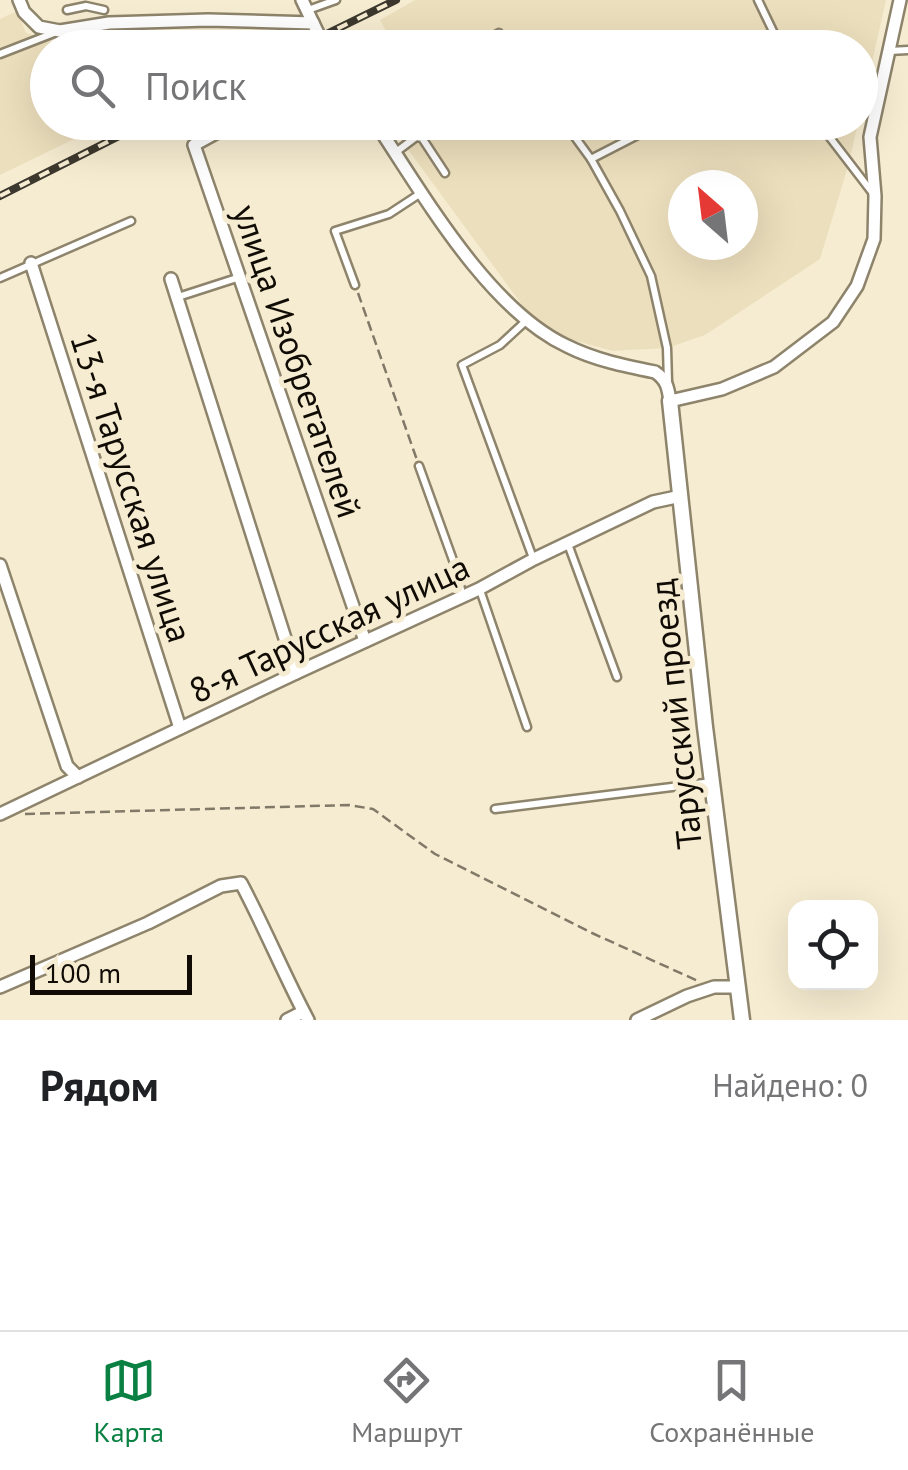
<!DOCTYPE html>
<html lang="ru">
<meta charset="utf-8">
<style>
:root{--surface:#fff;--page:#f6f6f6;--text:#202124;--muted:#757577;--line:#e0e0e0;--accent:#0b8043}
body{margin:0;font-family:"PT Sans",sans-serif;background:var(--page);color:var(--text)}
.controls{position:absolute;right:30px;bottom:30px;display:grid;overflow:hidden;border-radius:20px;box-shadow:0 10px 40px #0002}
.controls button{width:90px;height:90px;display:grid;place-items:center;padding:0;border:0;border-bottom:2px solid var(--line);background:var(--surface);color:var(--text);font:50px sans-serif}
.compass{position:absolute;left:668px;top:170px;width:90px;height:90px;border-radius:50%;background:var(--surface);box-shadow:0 10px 40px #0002;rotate:332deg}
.scale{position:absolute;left:30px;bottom:25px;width:162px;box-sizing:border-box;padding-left:10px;border:5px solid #100c05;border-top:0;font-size:28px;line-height:35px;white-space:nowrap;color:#100c05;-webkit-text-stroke:8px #f6ecd1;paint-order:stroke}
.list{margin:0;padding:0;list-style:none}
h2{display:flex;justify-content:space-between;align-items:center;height:130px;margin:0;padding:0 40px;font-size:42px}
h2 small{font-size:32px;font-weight:400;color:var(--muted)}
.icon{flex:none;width:55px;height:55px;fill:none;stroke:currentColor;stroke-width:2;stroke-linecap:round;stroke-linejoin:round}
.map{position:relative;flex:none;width:908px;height:1020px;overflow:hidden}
.search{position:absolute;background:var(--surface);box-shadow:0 10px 40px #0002;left:30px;right:30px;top:30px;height:110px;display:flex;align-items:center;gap:25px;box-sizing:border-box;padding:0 35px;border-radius:55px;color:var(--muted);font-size:38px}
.sheet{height:310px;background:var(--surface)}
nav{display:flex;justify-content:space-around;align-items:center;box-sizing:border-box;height:140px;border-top:2px solid var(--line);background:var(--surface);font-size:28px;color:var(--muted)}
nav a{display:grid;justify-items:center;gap:5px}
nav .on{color:var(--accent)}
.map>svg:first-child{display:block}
.built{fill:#ecdfbd;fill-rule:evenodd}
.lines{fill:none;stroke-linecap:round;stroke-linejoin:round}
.service-casing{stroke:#8e846c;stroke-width:11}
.minor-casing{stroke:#8e846c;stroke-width:16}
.tertiary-casing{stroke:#8e846c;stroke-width:19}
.path{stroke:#807968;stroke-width:2.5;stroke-dasharray:10 5;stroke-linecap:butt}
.service{stroke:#fff;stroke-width:6}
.minor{stroke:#fff;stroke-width:11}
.tertiary{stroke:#fff;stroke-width:14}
.rail-casing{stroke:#3d382d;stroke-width:8}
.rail{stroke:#f6ecd1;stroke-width:4;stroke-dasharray:11;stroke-linecap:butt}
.labels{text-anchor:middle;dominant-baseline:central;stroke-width:10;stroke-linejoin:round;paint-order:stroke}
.street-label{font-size:35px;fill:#100c05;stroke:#f6ecd1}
</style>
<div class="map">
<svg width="908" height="1020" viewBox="0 0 908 1020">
<rect width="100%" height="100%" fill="#f6ecd1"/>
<!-- built -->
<g class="built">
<polygon points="415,0 886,0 861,111 860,48 395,47 380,20"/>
<polygon points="17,11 26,33 51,41 110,35 117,47 48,48 48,122 107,123 0,175 0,19"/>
<path d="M406,122L858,123L849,163L820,259L705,335L667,348L613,351L569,339L528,313L393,129ZM683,185H743V245H683Z"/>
</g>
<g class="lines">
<defs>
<g id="service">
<polyline points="758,0 781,48"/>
<polyline points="67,10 86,6 104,10"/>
<polyline points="308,10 336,0"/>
<polyline points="324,46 358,42 362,48"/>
<polyline points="473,48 499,33 509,48"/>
<polyline points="889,51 908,50"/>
<polyline points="0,54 54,33"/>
<polyline points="564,122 591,159 659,124"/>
<polyline points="818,122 871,191"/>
<polyline points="396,152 416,137 422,138 445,173"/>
<polyline points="591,159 620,211 651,276 667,348 668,382"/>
<polyline points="0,278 131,221"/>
<polyline points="355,285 335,231 389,214 421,193"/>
<polyline points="178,297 240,277"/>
<polyline points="527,320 500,345 462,365 533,558"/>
<polyline points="419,466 458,574 462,595"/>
<polyline points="568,544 617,677"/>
<polyline points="480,590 527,727"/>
<polyline points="495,809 712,782"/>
</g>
<g id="minor">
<polyline points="19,0 24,12 39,27 60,31 109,23 208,20 313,23 325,48"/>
<polyline points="302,0 313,23"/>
<polyline points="236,122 194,145 365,641"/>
<path d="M375,122C423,194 488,309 567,346C595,360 625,366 655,372C667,380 668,388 670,401L722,389L774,367L833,322L857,286L874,239L875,196L870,137L900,0"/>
<polyline points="31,263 180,728"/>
<polyline points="171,279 296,673"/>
<polyline points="0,565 67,766 78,777"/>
<polyline points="0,814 296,673 479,589 534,559 653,502 681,496"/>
<path d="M0,987L148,923L221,886L241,883C265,928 284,975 308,1020"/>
<polyline points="287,1020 303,1012"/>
<polyline points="637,1020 687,996 714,987 738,987"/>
</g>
<polyline id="tertiary" points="670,401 705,727 742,1020"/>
</defs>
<!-- service casing -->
<use href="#service" class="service-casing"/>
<!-- minor casing -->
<use href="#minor" class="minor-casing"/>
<!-- tertiary casing -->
<use href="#tertiary" class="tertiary-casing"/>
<!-- path -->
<g class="path">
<polyline points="358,293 417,460"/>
<polyline points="25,814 349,805 373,809 435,854 592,933 698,981"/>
</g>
<!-- service -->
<use href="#service" class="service"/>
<!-- minor -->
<use href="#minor" class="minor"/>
<!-- tertiary -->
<use href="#tertiary" class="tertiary"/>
<defs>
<g id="rail">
<polyline points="298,48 396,0"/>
<polyline points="0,196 147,122"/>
</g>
</defs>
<!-- rail casing -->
<use href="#rail" class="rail-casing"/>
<!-- rail -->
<use href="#rail" class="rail"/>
</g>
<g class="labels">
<!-- street labels -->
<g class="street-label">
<text transform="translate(298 361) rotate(71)">улица Изобретателей</text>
<text transform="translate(132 487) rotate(72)">13-я Тарусская улица</text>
<text transform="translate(329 628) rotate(-25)">8-я Тарусская улица</text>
<text transform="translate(675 714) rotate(-96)">Тарусский проезд</text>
</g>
</g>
</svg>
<div class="controls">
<button><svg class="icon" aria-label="locate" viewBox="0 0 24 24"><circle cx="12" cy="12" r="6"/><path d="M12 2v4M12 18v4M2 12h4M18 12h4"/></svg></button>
</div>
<svg class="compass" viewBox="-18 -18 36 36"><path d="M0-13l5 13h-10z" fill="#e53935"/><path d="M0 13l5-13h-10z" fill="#757577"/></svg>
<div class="scale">100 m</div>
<div class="search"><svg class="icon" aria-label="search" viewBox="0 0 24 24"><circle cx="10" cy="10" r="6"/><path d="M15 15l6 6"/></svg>Поиск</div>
</div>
<section class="sheet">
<h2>Рядом<small>Найдено: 0</small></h2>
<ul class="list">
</ul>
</section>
<nav>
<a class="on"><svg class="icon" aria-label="map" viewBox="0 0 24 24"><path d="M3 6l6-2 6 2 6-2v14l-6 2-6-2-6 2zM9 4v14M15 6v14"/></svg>Карта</a>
<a><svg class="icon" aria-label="directions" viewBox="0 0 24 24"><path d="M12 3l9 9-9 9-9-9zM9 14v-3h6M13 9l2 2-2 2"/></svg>Маршрут</a>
<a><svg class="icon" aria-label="saved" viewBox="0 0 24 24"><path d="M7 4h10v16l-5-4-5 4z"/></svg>Сохранённые</a>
</nav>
